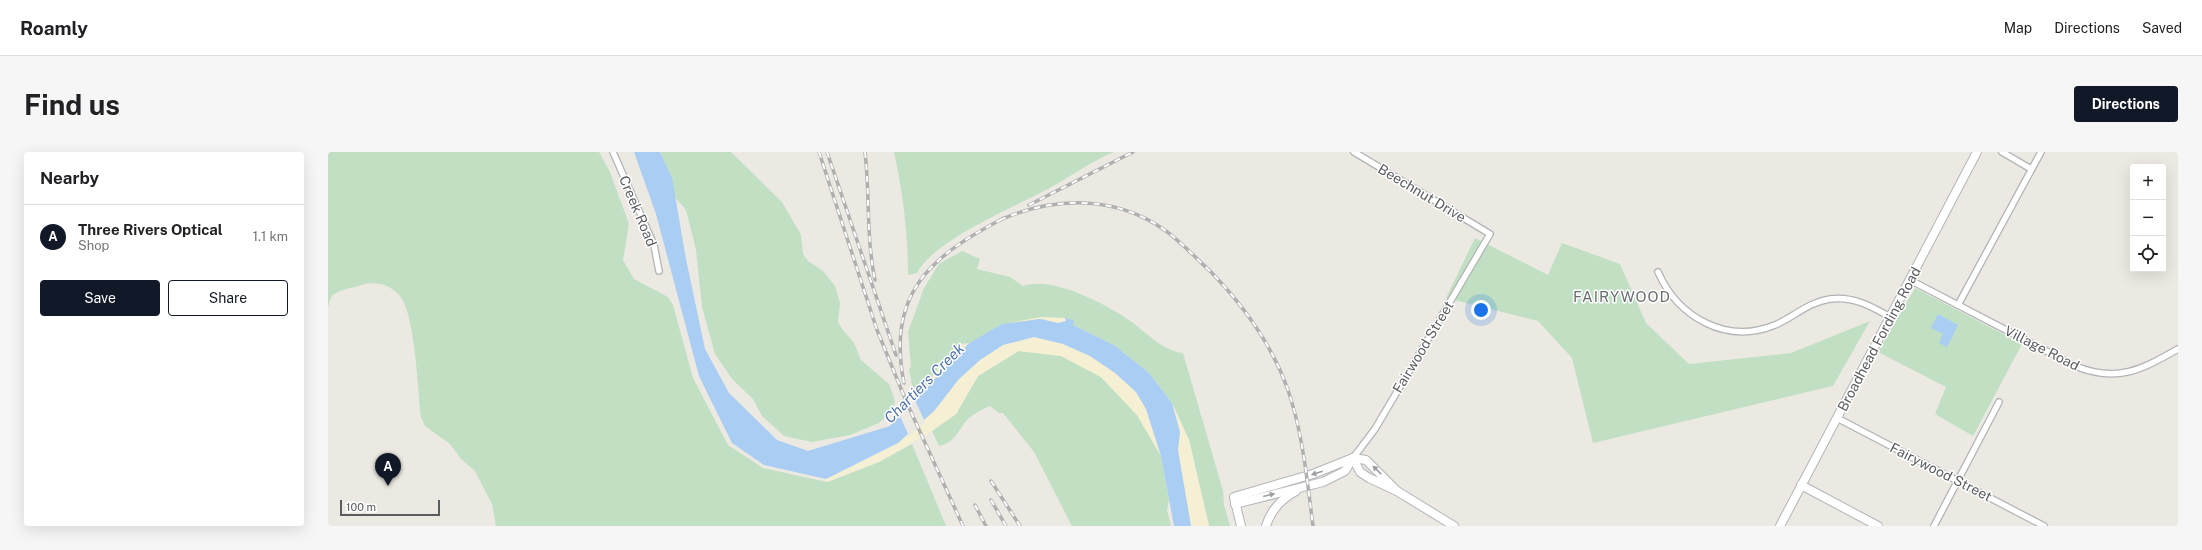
<!DOCTYPE html>
<meta charset="utf-8">
<style>
:root{--surface:#fff;--page:#f6f6f6;--text:#202124;--muted:#757577;--line:#e0e0e0;--accent:#111827}
body{margin:0;font-family:"Public Sans",sans-serif;background:var(--page);color:var(--text)}
.controls{position:absolute;right:12px;top:12px;display:grid;overflow:hidden;border-radius:4px;box-shadow:0 4px 16px #0002}
.controls button{width:36px;height:36px;display:grid;place-items:center;padding:0;border:0;border-bottom:1px solid var(--line);background:var(--surface);color:var(--text);font:20px sans-serif}
.scale{position:absolute;left:12px;bottom:10px;width:100px;box-sizing:border-box;padding-left:4px;border:2px solid #5a5c60;border-top:0;font-size:11px;line-height:14px;white-space:nowrap;color:#5a5c60;-webkit-text-stroke:3px #fff;paint-order:stroke}
.you{position:absolute;left:1153px;top:158px;width:14px;height:14px;margin:-10px;border:3px solid #fff;border-radius:50%;background:#1a73e8;box-shadow:0 0 0 6px #1a73e833}
.badge{display:grid;place-items:center;width:26px;height:26px;border-radius:50%;background:var(--accent);color:#fff;font-size:13px;font-weight:700}
.pin{position:absolute;translate:-50% -33px;filter:drop-shadow(0 1px 2px #0008)}
.pin::after{content:'';position:absolute;top:21px;width:14px;height:12px;background:inherit;clip-path:polygon(0 0,100% 0,50% 100%)}
.list{margin:0;padding:0;list-style:none}
h2{display:flex;justify-content:space-between;align-items:center;height:52px;margin:0;padding:0 16px;font-size:17px}
h2 small{font-size:13px;font-weight:400;color:var(--muted)}
.list li{display:grid;grid-template-columns:26px 1fr auto;gap:12px;align-items:center;box-sizing:border-box;height:64px;padding:0 16px;border-top:1px solid var(--line)}
.list b{display:block;font-size:15px;white-space:nowrap}
.list p{margin:0;font-size:13px;white-space:nowrap;color:var(--muted)}
.list em{font-size:13px;font-style:normal;color:var(--muted)}
.actions{display:flex;gap:8px;padding:12px 16px}
.actions a{flex:1;padding:9px 0;border:1px solid var(--accent);border-radius:4px;text-align:center;font-size:14px;color:var(--accent)}
.actions .main{background:var(--accent);color:#fff}
.icon{flex:none;width:22px;height:22px;fill:none;stroke:currentColor;stroke-width:2;stroke-linecap:round;stroke-linejoin:round}
.map{position:relative;flex:none;width:1850px;height:374px;overflow:hidden;border-radius:4px}
header{display:flex;align-items:center;gap:24px;box-sizing:border-box;height:56px;padding:0 20px;background:var(--surface);border-bottom:1px solid var(--line)}
header strong{font-size:19px}
nav{display:flex;gap:22px;margin-inline-start:auto;font-size:14px}
.intro{display:flex;align-items:center;justify-content:space-between;box-sizing:border-box;height:96px;padding:0 24px}
h1{margin:0;font-size:28px}
.button{padding:10px 18px;border-radius:4px;background:var(--accent);color:#fff;font-size:14px;font-weight:700}
main{display:flex;gap:24px;padding:0 24px}
aside{flex:1;background:var(--surface);border-radius:4px;box-shadow:0 4px 16px #0002}
.map>svg:first-child{display:block}
.green{fill:#c1e0c3}
.sand{fill:#f5efd3}
.water{fill:#a9cdf3}
.pier{fill:#ebe9e1}
.lines{fill:none;stroke-linecap:round;stroke-linejoin:round}
.street-casing{stroke:#b2b3b7;stroke-width:8}
.secondary-casing{stroke:#b3b5ba;stroke-width:10}
.street{stroke:#fff;stroke-width:5.5}
.secondary{stroke:#fff;stroke-width:8}
.rail-casing{stroke:#b0b0b1;stroke-width:3.5}
.rail{stroke:#fff;stroke-width:2;stroke-dasharray:6;stroke-linecap:butt}
.oneway{fill:#9c9da0}
.labels{text-anchor:middle;dominant-baseline:central;stroke-width:3;stroke-linejoin:round;paint-order:stroke}
.street-label{font-size:14px;fill:#5a5c60;stroke:#fff}
.neighbourhood-label{font-size:15px;letter-spacing:1px;fill:#6b6e72;stroke:#fff}
.water-label{font-size:15px;font-style:italic;fill:#4d73ab;stroke:#fff}
</style>
<header>
<strong>Roamly</strong>
<nav><a>Map</a><a>Directions</a><a>Saved</a></nav>
</header>
<div class="intro"><h1>Find us</h1><a class="button">Directions</a></div>
<main>
<aside>
<h2>Nearby<small></small></h2>
<ul class="list">
<li><span class="badge">A</span><div><b>Three Rivers Optical</b><p>Shop</p></div><em>1.1 km</em></li>
</ul>
<div class="actions"><a class="main">Save</a><a>Share</a></div>
</aside>
<div class="map">
<svg width="1850" height="374" viewBox="0 0 1850 374">
<rect width="100%" height="100%" fill="#ebe9e1"/>
<!-- green -->
<g class="green">
<path d="M0,0H271L282,20L301,72L295,108L306,127L340,145L345,153L365,226L400,293L435,316L499,330L551,310L584,292L618,374H168L164,352L147,319L133,307L122,292L97,274L93,265C90,240 87,159 71,143C61,132 47,129 33,133C24,136 7,138 3,146C1,149 1,153 0,155Z"/>
<polygon points="333,0 403,0 454,50 473,83 475,102 480,109 495,119 507,134 512,151 510,170 515,178 526,191 533,208 561,232 567,249 565,258 551,271 522,283 484,290 456,284 434,264 425,247 404,227 387,202 374,155 368,98 358,58 346,44 337,27"/>
<path d="M566,0H786C761,10 740,27 716,39C684,56 605,89 589,121L580,123C580,81 575,41 566,0Z"/>
<polygon points="1147,86 1220,123 1234,91 1292,112 1318,171 1361,212 1463,201 1542,169 1505,234 1265,291 1244,206 1210,169 1118,146"/>
<path d="M634,99L652,107L649,117L682,125L695,134C724,123 780,153 804,170C820,182 835,199 855,201L895,339L896,353L902,374H881L861,288L844,251L821,221L786,193L745,173L746,168L737,166L674,172L643,191L633,192L621,202L611,218L605,223L596,240L587,248L581,217L583,215L580,180L596,136L611,112Z"/>
<polygon points="1587,136 1694,192 1645,284 1607,262 1618,235 1550,200"/>
<path d="M690,199L733,204L773,225L809,263L833,304L841,348L839,358L843,374H744L706,300L675,261H671L662,254C654,257 647,261 640,267C630,278 627,291 611,294L604,279L628,262L650,224Z"/>
</g>
<!-- sand -->
<g class="sand">
<polygon points="713,165 737,166 738,169 730,171 713,167 674,172"/>
<path d="M706,185C744,191 803,219 818,257C824,272 828,289 833,304L809,263L773,225L733,204L691,199L650,224L628,262L604,279L551,310L499,330L498,327L570,291L606,259L631,227L652,208L675,193Z"/>
<path d="M643,191L608,225L596,240C606,222 622,194 643,191Z"/>
<polygon points="844,251 861,288 881,374 863,374 850,298 852,280"/>
</g>
<!-- water -->
<g class="water">
<polygon points="306,0 332,0 344,26 358,107 377,197 401,241 449,288 480,299 562,274 640,192 674,172 712,167 730,171 738,169 737,166 746,168 745,173 786,193 821,221 844,251 852,280 850,298 863,374 846,374 833,304 818,257 808,240 787,221 762,204 735,192 706,185 675,193 652,208 631,227 606,259 570,291 498,327 436,313 404,291 371,224 328,62"/>
<polygon points="1610,162 1630,173 1619,195 1611,191 1615,182 1603,176"/>
</g>
<!-- pier -->
<polygon class="pier" points="586,246 597,270 581,284 571,262"/>
<g class="lines">
<defs>
<g id="street">
<polyline points="285,0 326,93 331,119"/>
<polyline points="1674,0 1703,17"/>
<path d="M1330,120C1350,165 1398,193 1447,173C1466,165 1480,150 1502,147C1525,144 1543,154 1562,165"/>
<path d="M1582,128L1747,214C1789,231 1813,218 1850,197"/>
<polyline points="1630,153 1713,0"/>
<polyline points="1509,266 1716,374"/>
<polyline points="1025,306 1047,277 1162,82 1026,0"/>
<polyline points="1606,374 1671,250"/>
</g>
<g id="secondary">
<polyline points="1025,306 1032,320 1041,326 1069,339 1126,374"/>
<polyline points="1473,333 1550,374"/>
<polyline points="907,352 995,330 1017,319 1025,306"/>
<polyline points="913,374 906,345 985,322 1025,306 1038,308 1069,339"/>
<path d="M938,374C943,358 953,347 968,339"/>
<polyline points="1452,374 1649,0"/>
</g>
</defs>
<!-- street casing -->
<use href="#street" class="street-casing"/>
<!-- secondary casing -->
<use href="#secondary" class="secondary-casing"/>
<!-- street -->
<use href="#street" class="street"/>
<!-- secondary -->
<use href="#secondary" class="secondary"/>
<defs>
<g id="rail">
<polyline points="491,0 549,178 578,249 635,374"/>
<polyline points="499,0 568,203"/>
<path d="M537,0C542,43 538,85 547,128"/>
<polyline points="701,53 805,0"/>
<path d="M672,68C727,44 788,43 838,79C854,91 868,106 883,120C916,154 944,193 960,238C975,282 979,328 985,374"/>
<path d="M576,231C558,141 603,104 676,66"/>
<polyline points="663,329 692,374"/>
<polyline points="663,348 678,374"/>
<polyline points="647,353 658,374"/>
</g>
</defs>
<!-- rail casing -->
<use href="#rail" class="rail-casing"/>
<!-- rail -->
<use href="#rail" class="rail"/>
</g>
<!-- one-way arrows -->
<defs><path id="oneway-solid" d="M-6-.8H1V-3.2L6.5 0L1 3.2V.8H-6Z"/></defs>
<g class="oneway">
<use href="#oneway-solid" transform="translate(1049 318) rotate(-136)"/>
<use href="#oneway-solid" transform="translate(989 321) rotate(162)"/>
<use href="#oneway-solid" transform="translate(941 343) rotate(-14)"/>
</g>
<g class="labels">
<!-- street labels -->
<g class="street-label">
<text transform="translate(1094 41) rotate(31)">Beechnut Drive</text>
<text transform="translate(310 59) rotate(67)">Creek Road</text>
<text transform="translate(1551 187) rotate(-62)">Broadhead Fording Road</text>
<text transform="translate(1095 195) rotate(-59)">Fairwood Street</text>
<text transform="translate(1714 196) rotate(27)">Village Road</text>
<text transform="translate(1613 320) rotate(27)">Fairywood Street</text>
</g>
<!-- neighbourhood labels -->
<g class="neighbourhood-label">
<text x="1294" y="144">FAIRYWOOD</text>
</g>
<!-- water labels -->
<g class="water-label">
<text transform="translate(596 231) rotate(-45)">Chartiers Creek</text>
</g>
</g>
</svg>
<div class="controls">
<button>+</button>
<button>−</button>
<button><svg class="icon" aria-label="locate" viewBox="0 0 24 24"><circle cx="12" cy="12" r="6"/><path d="M12 2v4M12 18v4M2 12h4M18 12h4"/></svg></button>
</div>
<div class="scale">100 m</div>
<div class="you"></div>
<div class="pin badge" style="left:60px;top:334px">A</div>
</div>
</main>
